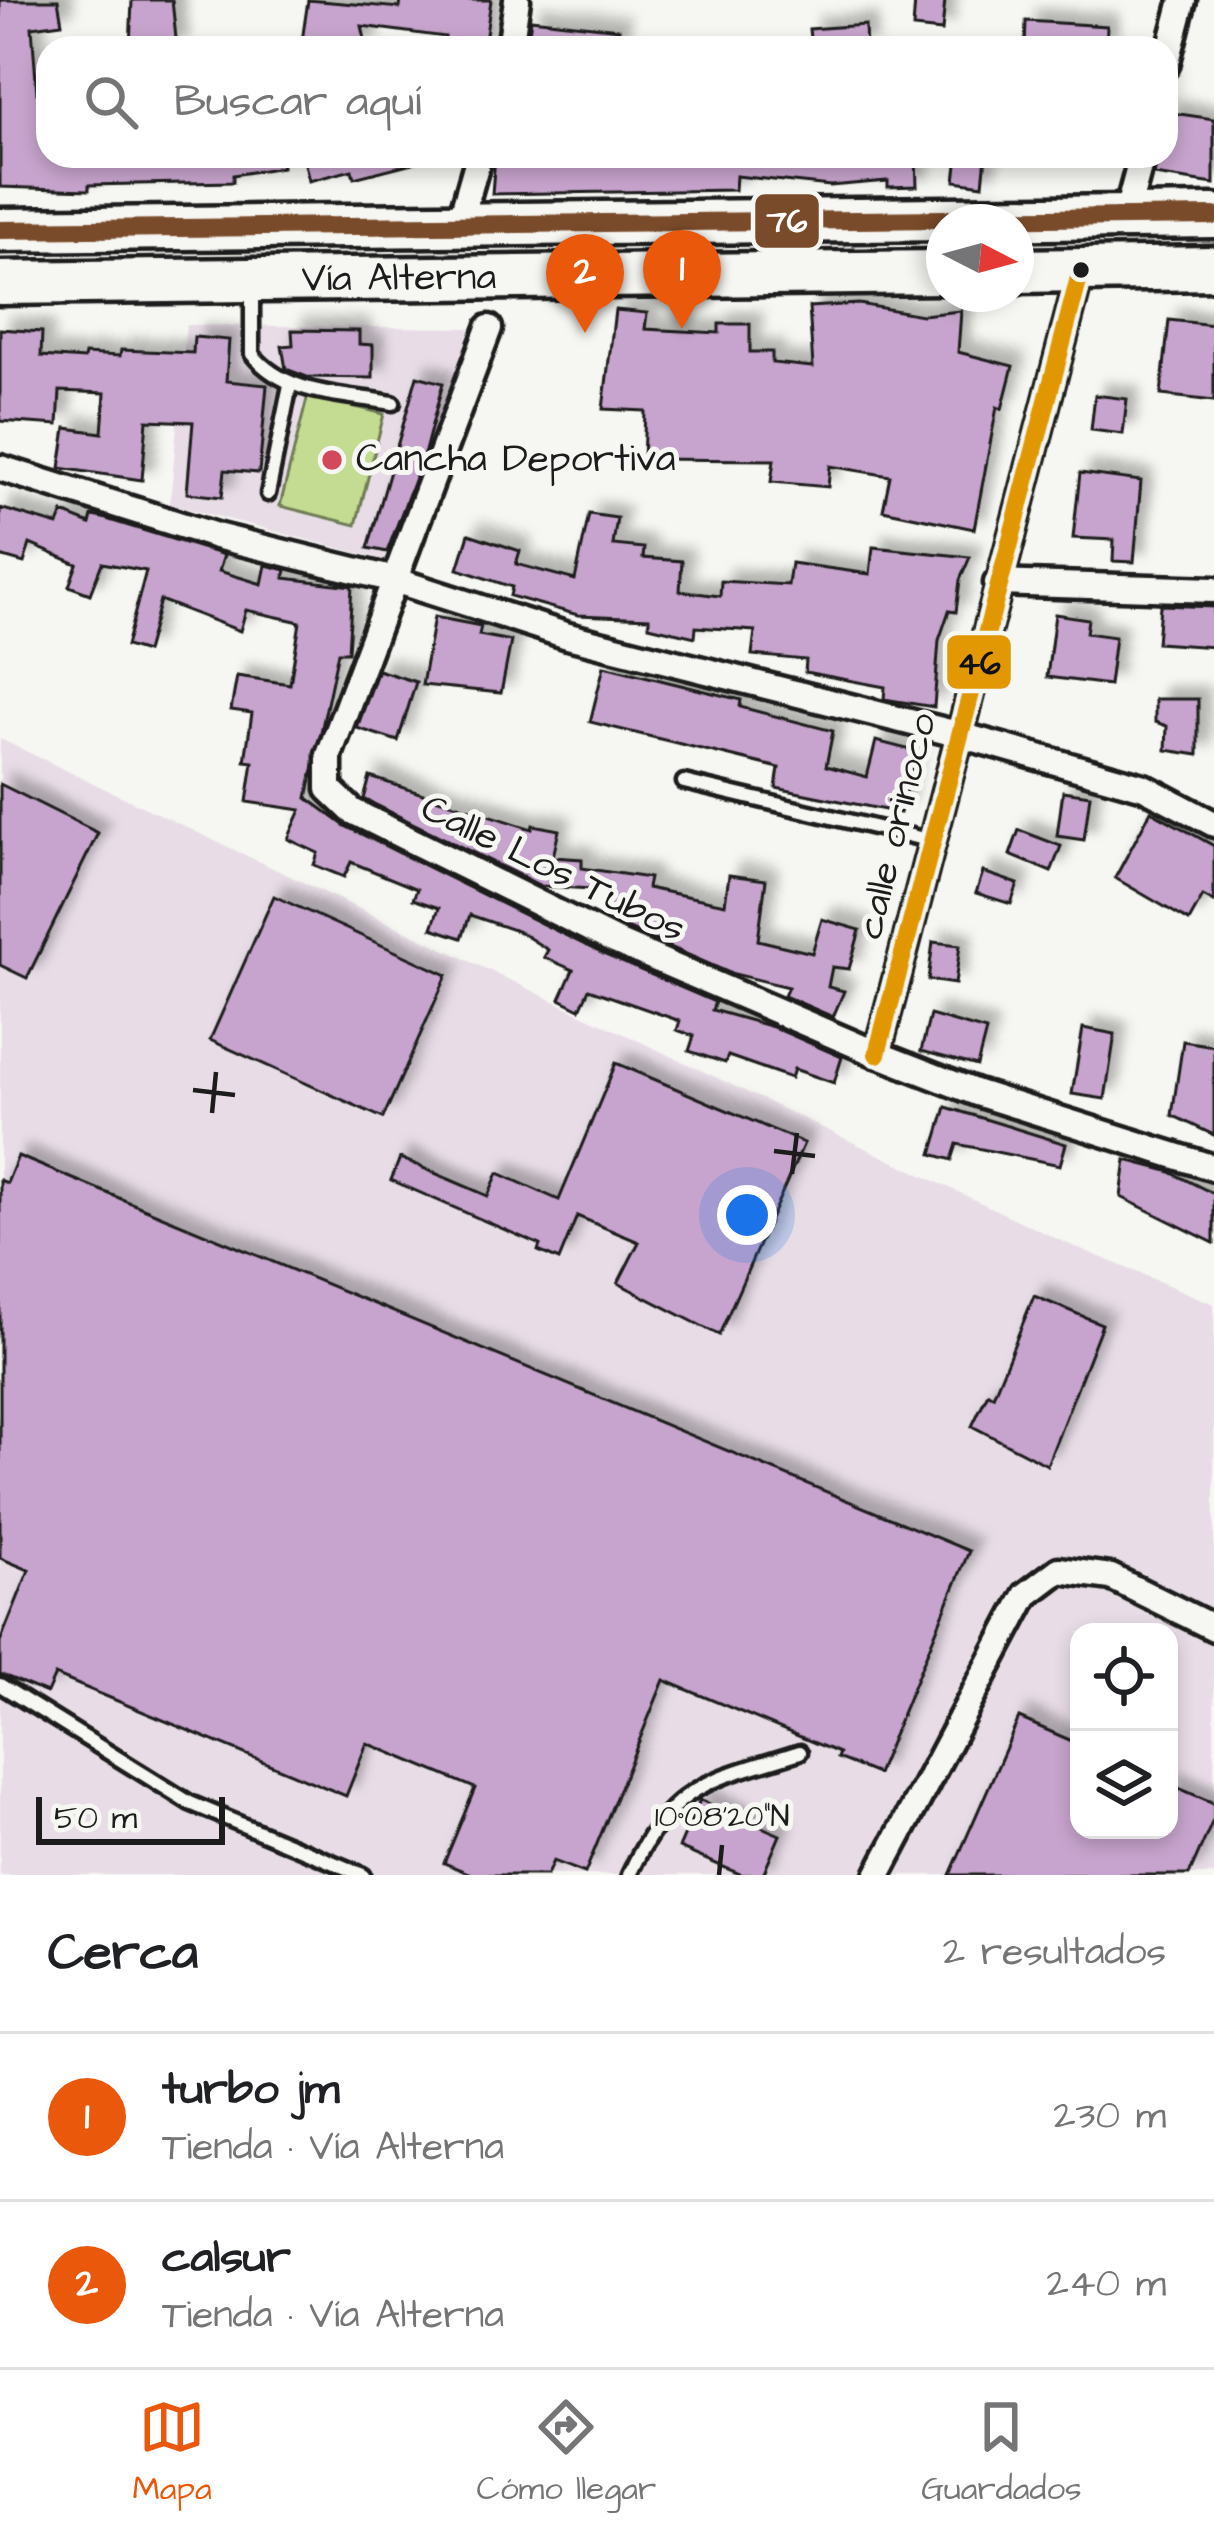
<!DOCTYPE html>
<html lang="es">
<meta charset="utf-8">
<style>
:root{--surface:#fff;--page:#f6f6f6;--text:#202124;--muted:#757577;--line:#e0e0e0;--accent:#ea580c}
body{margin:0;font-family:"Architects Daughter",sans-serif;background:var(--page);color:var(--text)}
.controls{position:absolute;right:36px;bottom:36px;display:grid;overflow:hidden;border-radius:24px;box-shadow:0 6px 18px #0003}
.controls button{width:108px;height:108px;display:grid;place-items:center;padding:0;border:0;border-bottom:3px solid var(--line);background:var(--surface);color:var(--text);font:60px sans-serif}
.compass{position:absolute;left:926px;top:204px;width:108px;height:108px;border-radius:50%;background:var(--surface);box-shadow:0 6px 18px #0003;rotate:96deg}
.scale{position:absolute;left:36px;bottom:30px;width:189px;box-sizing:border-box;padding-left:12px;border:6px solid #1c1c1c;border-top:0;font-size:33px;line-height:42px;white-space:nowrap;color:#1c1c1c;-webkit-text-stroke:9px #f6f6f2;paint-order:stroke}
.you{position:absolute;left:747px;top:1215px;width:42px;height:42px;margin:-30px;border:9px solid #fff;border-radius:50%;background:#1a73e8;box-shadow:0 0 0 18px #1a73e833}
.badge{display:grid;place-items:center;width:78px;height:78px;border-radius:50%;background:var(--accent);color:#fff;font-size:39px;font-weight:700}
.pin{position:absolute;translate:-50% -99px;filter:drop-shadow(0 3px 6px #0008)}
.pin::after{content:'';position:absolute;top:63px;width:42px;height:36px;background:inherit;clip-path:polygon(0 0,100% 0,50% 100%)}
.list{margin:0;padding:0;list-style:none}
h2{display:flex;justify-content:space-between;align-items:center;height:156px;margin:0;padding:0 48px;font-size:51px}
h2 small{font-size:39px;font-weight:400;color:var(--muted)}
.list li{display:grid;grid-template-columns:78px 1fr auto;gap:36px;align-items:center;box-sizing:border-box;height:168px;padding:0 48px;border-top:3px solid var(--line)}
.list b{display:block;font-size:45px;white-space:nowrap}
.list p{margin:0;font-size:39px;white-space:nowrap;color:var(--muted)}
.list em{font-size:39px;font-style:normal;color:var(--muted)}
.icon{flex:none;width:66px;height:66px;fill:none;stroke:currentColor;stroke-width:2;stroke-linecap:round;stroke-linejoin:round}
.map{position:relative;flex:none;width:1214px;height:1875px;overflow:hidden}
.search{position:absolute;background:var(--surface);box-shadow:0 6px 18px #0003;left:36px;right:36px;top:36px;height:132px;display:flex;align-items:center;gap:30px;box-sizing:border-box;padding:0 42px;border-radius:36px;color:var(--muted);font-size:45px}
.sheet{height:492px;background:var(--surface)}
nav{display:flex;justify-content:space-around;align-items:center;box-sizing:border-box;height:168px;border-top:3px solid var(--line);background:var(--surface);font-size:33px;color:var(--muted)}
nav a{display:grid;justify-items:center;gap:6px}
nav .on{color:var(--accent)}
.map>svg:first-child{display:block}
.built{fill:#e8dde7;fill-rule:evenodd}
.green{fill:#c4dc92;stroke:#707c57;stroke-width:3}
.building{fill:#c7a4cd;stroke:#1c1c1c;stroke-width:3;filter:url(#shadow)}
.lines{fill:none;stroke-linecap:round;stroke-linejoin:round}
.service-casing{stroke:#1c1c1c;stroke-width:21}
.minor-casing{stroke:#1c1c1c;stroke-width:33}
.trunk-casing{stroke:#1c1c1c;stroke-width:51}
.service{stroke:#f6f6f2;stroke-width:12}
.minor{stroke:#f6f6f2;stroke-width:24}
.trunk{stroke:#f6f6f2;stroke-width:42}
.bus-1-casing{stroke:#f6f6f2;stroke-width:27}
.bus-2-casing{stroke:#f6f6f2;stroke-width:27}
.bus-1{stroke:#7a4b2a;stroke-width:18}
.bus-2{stroke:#e19803;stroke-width:18}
.ticks{fill:none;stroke:#1c1c1c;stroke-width:4.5}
.bus-dot{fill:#1c1c1c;stroke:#f6f6f2;stroke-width:4.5}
.poi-dot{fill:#d1495b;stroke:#f6f6f2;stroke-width:4.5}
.labels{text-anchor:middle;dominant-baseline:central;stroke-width:10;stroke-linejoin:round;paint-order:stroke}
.street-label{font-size:39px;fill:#1c1c1c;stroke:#f6f6f2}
.poi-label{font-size:39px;fill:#1c1c1c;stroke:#f6f6f2;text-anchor:start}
.ticks-label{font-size:30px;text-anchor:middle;fill:#1c1c1c;stroke:#f6f6f2;stroke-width:10;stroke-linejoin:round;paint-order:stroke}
.line-badge{stroke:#f6f6f2;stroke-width:4.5}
.badge-label{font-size:33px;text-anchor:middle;font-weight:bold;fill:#fff}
.pale-badge-label{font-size:33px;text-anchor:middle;font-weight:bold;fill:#111}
</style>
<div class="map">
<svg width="1214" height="1875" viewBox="0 0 1214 1875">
<defs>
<filter id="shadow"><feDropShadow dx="11" dy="-11" stdDeviation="6" flood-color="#0004"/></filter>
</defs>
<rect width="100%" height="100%" fill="#f6f6f2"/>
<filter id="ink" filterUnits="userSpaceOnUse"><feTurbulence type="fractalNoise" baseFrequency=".00833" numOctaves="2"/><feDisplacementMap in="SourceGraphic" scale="24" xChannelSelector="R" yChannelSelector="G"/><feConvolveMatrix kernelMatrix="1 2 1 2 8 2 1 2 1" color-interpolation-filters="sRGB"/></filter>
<g filter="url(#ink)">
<!-- built -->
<g class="built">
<polygon points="186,325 470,328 400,564 170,504"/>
<path d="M0,739L1066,1243L1214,1304V1875H0ZM1079,1632H1169V1830H1079Z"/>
</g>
<!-- green -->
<polygon class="green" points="308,395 384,414 356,525 280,506"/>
<!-- building -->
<g class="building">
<polygon points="0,0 58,0 62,23 32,27 37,93 48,94 48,156 281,156 282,167 233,175 233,182 89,185 89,190 0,187"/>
<polygon points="132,0 172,0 177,48 130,48"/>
<polygon points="308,0 400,8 401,0 491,0 484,48 443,48 445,37 362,26 367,48 301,48"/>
<polygon points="915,0 945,0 942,31 913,28"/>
<polygon points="531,19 619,29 617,48 527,48"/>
<polygon points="1026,21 1107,26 1106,48 1025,48"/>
<polygon points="865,25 866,48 811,48 809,29"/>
<polygon points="1166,112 1214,119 1214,184 1154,175 1158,156 1166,156"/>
<polygon points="303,156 412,156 413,163 354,178 352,170 309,181"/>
<polygon points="495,156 795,156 794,165 841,167 840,156 916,156 917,186 888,187 888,181 830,186 736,176 735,190 492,194"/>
<polygon points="958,156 986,156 983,185 955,181"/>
<polygon points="859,304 922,315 961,311 958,352 1013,366 1002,409 997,407 974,529 883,510 890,476 830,466 828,487 771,482 774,460 643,459 645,411 603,409 615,310 647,313 645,329 719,333 719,324 750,324 750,352 772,352 772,363 813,367 809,307"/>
<polygon points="1169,320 1214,325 1214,401 1161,395"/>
<polygon points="0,329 42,332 41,356 84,359 85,354 120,356 121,350 193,353 194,337 229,340 226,381 267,385 259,473 225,470 222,497 187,493 193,422 147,420 142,480 60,468 66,428 102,433 105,393 60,391 58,425 0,421"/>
<polygon points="292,330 359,331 359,344 373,345 373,378 307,377 286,369 282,346 293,345"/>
<polygon points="417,376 443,383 425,451 387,552 368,548"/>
<polygon points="1095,395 1127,399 1123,434 1091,430"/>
<polygon points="1080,473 1141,481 1134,562 1113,561 1114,540 1073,538"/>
<polygon points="0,508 58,525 63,513 90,524 92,516 103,518 224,555 219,571 262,584 266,565 286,570 284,578 352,586 348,652 338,652 307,798 345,826 605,955 715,1002 712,1010 773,1027 842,1057 834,1083 794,1069 791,1078 728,1056 725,1063 689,1051 694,1036 677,1030 680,1021 589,989 580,1009 560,999 573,970 544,957 548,950 520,932 470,915 462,938 432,928 439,908 413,899 417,889 351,862 344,877 314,865 318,853 288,839 301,810 247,802 253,762 245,761 252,713 231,710 237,676 290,684 300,622 246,610 240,631 160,600 146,652 126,646 146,571 102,563 90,594 69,586 77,564 30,544 24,563 0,556"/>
<polygon points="589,514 617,518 613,545 644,548 643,558 682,561 680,591 720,596 721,581 788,585 791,563 870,574 873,547 970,557 960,580 956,612 949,611 939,640 934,707 884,699 885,687 805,672 806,660 752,655 755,631 696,627 695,637 649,626 649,618 578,615 510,596 512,587 458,569 469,534 520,551 516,564 575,580"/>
<polygon points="1160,605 1214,607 1214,647 1157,643"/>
<polygon points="1055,614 1088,619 1086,633 1115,637 1109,685 1047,677"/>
<polygon points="434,617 481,626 479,635 511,641 501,693 422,685"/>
<polygon points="604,666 741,700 740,707 833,731 826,766 867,777 876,741 915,751 900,813 776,788 779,768 590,722"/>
<polygon points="378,670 416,682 398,741 357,728"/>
<polygon points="1155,699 1198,699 1198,755 1166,750 1167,726 1155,722"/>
<polygon points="370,777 532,829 533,825 559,830 553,857 582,859 582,868 649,878 647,888 725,904 729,875 766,880 758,940 812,953 822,919 860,930 849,969 832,967 828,987 844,991 833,1017 784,996 788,987 730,973 604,918 608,890 541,886 364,799"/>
<polygon points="0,784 98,833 27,978 0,965"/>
<polygon points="1063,791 1090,795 1084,840 1057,836"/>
<polygon points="1151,811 1214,846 1214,902 1203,896 1189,921 1115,878"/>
<polygon points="1019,830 1061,846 1051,872 1010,855"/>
<polygon points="983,872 1018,884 1011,904 976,893"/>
<polygon points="274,896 447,975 383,1118 210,1040"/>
<polygon points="933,942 960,945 955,984 928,980"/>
<polygon points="930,1015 986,1031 977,1066 921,1051"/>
<polygon points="1083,1028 1115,1034 1105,1099 1072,1094"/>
<polygon points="1183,1041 1214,1046 1214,1135 1172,1115"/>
<polygon points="616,1063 804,1143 719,1335 618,1283 639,1242 577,1216 559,1260 538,1251 540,1245 391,1180 400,1158 488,1196 498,1173 559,1200"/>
<polygon points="946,1107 1066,1144 1060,1165 957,1144 952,1160 932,1154"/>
<polygon points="18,1156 969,1551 877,1774 837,1758 839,1753 664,1680 585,1873 553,1861 547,1875 473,1875 444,1863 475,1788 367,1743 346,1796 55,1675 47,1693 0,1674 0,1642 29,1570 0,1558 0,1180 7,1183"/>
<polygon points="1126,1160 1168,1171 1214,1194 1214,1243 1121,1197"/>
<polygon points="1034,1296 1102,1324 1047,1465 972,1426 988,1393 993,1396"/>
<polygon points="1019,1718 1079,1744 1079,1830 1169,1830 1169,1784 1214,1803 1214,1818 1189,1875 950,1875"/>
<polygon points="700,1800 780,1835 763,1875 742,1875 679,1848"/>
</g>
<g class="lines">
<defs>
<g id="service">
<path d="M252,289V354C286,396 343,394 393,403"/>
<polyline points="268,494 290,385"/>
<polyline points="684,782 928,840"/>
<polyline points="0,1685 190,1803 363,1875"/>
<path d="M629,1875C672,1782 709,1781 800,1752"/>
</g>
<g id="minor">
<polyline points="510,48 517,0"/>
<polyline points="1166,65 1183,0"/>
<polyline points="1126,216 1142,156"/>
<polyline points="460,222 479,156"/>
<polyline points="489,328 329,755 329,789 352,811 612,940 877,1054 977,1093 1214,1168"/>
<polyline points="0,468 216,536 391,579 568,636 957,734 1144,787 1214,824"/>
<polyline points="997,583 1214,590"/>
<polyline points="877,1054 1081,270"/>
<polyline points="878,1875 1026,1595 1059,1570 1111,1577 1214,1628"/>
</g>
<g id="trunk">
<polyline points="0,230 1214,216"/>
<polyline points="1016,271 1214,268"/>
<path id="s1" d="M0,283L944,272"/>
</g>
</defs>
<!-- service casing -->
<use href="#service" class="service-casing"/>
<!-- minor casing -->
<use href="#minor" class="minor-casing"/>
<!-- trunk casing -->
<use href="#trunk" class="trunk-casing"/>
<!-- service -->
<use href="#service" class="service"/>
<!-- minor -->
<use href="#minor" class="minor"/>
<!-- trunk -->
<use href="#trunk" class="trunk"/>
<defs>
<polyline id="bus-1" points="0,230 1214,216"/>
<polyline id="bus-2" points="877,1054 1081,270"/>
</defs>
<!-- bus-1 casing -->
<use href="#bus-1" class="bus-1-casing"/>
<!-- bus-2 casing -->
<use href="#bus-2" class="bus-2-casing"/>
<!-- bus-1 -->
<use href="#bus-1" class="bus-1"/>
<!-- bus-2 -->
<use href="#bus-2" class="bus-2"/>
</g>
</g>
<!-- ticks -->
<path class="ticks" d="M193,1090L235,1095M212,1113L216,1072M774,1151L815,1156M792,1174L797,1133M719,1875L722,1845"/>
<!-- markers -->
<circle class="bus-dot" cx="1081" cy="270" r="10"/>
<circle class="poi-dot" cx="332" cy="460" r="12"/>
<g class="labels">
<!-- street labels -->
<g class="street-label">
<text stroke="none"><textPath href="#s1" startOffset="399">Vía Alterna</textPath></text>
<text transform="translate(897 826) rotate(-76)">calle orinoco</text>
<text transform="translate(553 869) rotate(26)">Calle Los Tubos</text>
</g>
<!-- poi labels -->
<g class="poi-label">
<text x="356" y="460">Cancha Deportiva</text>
</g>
</g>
<g class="ticks-label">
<text x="722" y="1826">10°08'20"N</text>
</g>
<g class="line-badge">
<rect x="753" y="192" width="68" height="58" rx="12" fill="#7a4b2a"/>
<rect x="945" y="633" width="68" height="58" rx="12" fill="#e19803"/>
</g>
<g class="badge-label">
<text x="787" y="232">76</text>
</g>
<g class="pale-badge-label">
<text x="979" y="674">46</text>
</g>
</svg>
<div class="controls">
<button><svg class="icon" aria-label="locate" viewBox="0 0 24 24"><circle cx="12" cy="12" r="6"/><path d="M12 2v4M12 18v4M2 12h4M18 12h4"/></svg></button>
<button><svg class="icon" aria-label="layers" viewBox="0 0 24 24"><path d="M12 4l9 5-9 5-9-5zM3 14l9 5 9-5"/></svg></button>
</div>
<svg class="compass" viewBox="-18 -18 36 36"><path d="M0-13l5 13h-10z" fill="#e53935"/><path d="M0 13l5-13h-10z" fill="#757577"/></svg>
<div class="scale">50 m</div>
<div class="you"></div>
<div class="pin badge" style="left:682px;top:329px">1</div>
<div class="pin badge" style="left:585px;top:333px">2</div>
<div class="search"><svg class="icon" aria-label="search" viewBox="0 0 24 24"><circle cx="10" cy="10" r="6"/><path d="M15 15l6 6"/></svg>Buscar aquí</div>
</div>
<section class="sheet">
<h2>Cerca<small>2 resultados</small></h2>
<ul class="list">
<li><span class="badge">1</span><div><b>turbo jm</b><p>Tienda · Vía Alterna</p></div><em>230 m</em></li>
<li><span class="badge">2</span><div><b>calsur</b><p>Tienda · Vía Alterna</p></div><em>240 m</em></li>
</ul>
</section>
<nav>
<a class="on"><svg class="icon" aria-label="map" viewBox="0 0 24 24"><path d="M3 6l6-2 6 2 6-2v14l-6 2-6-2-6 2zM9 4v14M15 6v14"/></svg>Mapa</a>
<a><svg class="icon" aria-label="directions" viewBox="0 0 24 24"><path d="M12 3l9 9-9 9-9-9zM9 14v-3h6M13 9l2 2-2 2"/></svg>Cómo llegar</a>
<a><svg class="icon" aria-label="saved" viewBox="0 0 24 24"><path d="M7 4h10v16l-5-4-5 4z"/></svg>Guardados</a>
</nav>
